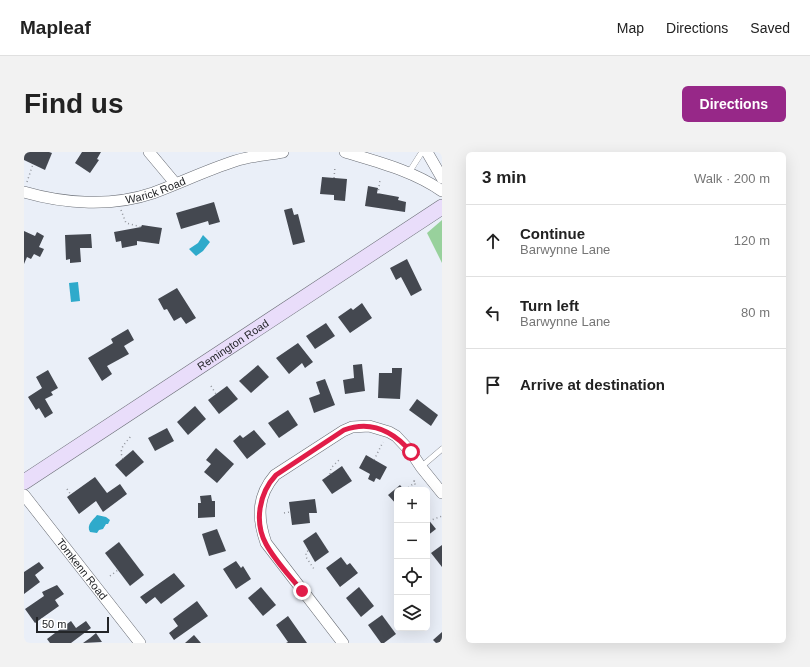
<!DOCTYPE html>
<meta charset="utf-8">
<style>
:root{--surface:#fff;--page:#f2f2f2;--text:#222;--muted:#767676;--line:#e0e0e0;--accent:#972888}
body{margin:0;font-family:Helvetica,sans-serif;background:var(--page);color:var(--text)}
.controls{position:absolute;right:12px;bottom:12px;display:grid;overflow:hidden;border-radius:6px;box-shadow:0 4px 16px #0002}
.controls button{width:36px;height:36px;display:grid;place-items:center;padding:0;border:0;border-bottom:1px solid var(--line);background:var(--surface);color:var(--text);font:20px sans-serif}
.scale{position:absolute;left:12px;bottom:10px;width:73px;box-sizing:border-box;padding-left:4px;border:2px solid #232528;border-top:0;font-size:11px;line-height:14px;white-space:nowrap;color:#232528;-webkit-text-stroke:3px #fff;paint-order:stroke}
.stop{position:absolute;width:12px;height:12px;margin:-9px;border:3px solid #e11d48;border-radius:50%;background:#fff}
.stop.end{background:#e11d48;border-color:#fff;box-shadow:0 1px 4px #0008}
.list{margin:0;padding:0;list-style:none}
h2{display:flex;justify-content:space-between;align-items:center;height:52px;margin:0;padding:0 16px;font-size:17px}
h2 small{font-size:13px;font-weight:400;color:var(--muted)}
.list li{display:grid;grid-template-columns:26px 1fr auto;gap:12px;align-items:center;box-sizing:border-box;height:72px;padding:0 16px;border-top:1px solid var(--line)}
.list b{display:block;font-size:15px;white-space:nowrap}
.list p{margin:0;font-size:13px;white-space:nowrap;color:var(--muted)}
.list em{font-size:13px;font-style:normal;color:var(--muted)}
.icon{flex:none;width:22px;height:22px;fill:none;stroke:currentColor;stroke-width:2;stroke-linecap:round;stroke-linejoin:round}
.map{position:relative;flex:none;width:418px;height:491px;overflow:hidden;border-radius:6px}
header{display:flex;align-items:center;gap:24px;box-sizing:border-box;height:56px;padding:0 20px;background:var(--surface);border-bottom:1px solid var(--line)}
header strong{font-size:19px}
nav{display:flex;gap:22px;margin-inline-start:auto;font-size:14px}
.intro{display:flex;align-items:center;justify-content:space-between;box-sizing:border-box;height:96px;padding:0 24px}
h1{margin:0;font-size:28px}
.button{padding:10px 18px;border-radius:6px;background:var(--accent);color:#fff;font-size:14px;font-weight:700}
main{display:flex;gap:24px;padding:0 24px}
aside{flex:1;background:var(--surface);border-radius:6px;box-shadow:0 4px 16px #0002}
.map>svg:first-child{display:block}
.green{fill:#98d19c}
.water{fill:#2faacb}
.building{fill:#444850}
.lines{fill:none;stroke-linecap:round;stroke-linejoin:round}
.lane-casing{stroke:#696d75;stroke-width:6}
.street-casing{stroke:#696d75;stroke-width:12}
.secondary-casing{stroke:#696d75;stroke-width:16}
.path{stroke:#92959c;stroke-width:1.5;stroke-dasharray:1 3;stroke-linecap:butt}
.lane{stroke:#fff;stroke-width:5.5}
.street{stroke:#fff;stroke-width:11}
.secondary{stroke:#e9ddfa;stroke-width:15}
.route{stroke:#e11d48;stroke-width:5}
.labels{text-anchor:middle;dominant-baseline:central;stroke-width:4;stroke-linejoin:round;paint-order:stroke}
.street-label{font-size:11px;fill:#232528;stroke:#fff}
</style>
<header>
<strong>Mapleaf</strong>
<nav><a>Map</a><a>Directions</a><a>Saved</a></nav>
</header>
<div class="intro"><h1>Find us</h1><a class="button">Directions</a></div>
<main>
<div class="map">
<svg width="418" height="491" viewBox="0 0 418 491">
<rect width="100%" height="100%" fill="#eaeff8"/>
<!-- green -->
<polygon class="green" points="418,68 418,111 403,81"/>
<!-- water -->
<g class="water">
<polygon points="179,83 186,90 179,99 172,104 165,97 174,91"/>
<polygon points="54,130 56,149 47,150 45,131"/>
<path d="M73,363L82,365L86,368L84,372H82L79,377L75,378L73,381L66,380C62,373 69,368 73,363Z"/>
</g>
<!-- building -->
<g class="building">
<polygon points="0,0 25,0 28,1 21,18 0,8"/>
<polygon points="58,0 77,0 73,7 75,8 66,21 51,11"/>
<polygon points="298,25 323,27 321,49 310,48 310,43 296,42"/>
<polygon points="344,34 354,36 353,41 375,45 374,48 382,50 381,60 341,54"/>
<polygon points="190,50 196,70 185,73 184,69 157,77 152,61"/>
<polygon points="268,56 270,63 274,62 281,90 269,93 260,58"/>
<polygon points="118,73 138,76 135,92 113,89 113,93 98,96 97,89 92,90 90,80 117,75"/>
<polygon points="0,79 11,84 13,80 20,84 15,95 20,97 16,105 10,102 7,107 3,105 0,112"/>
<polygon points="67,82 68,96 56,96 57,110 46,111 46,107 42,108 41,83"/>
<polygon points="383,107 398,138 387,144 377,125 372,128 366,116"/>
<polygon points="153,136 172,166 162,172 157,165 150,169 143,157 140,158 134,147"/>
<polygon points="338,151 348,166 326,181 314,165 327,156 329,158"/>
<polygon points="302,171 311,184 291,197 282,184"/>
<polygon points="104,177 110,188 100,194 105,202 83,214 88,222 78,229 64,206 89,191 87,187"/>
<polygon points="274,191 289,210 281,216 278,211 265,222 252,206"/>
<polygon points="338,212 341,239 321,242 319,228 330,226 329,213"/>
<polygon points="234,213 245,225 227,241 215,229"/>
<polygon points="368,216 378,216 376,247 354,246 355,221 368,221"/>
<polygon points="24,218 34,236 27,240 29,243 21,247 29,261 21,266 15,256 12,258 4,245 18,236 12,225"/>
<polygon points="301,227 311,253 290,261 285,246 296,242 292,230"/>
<polygon points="203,234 214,247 195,262 184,248"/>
<polygon points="393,247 414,263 407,274 385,258"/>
<polygon points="171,254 182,267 164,283 153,270"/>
<polygon points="264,258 274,273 255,286 244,271"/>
<polygon points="143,276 150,289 131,299 124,286"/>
<polygon points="230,278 242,292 223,307 209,289 216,283 219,286"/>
<polygon points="192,296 210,312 193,331 180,320 187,312 182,308"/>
<polygon points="109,298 120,310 102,325 91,313"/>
<polygon points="342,303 363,315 356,328 352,326 350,330 344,327 346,322 335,316"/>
<polygon points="318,314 328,329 308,342 298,328"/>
<polygon points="71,325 83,341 96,332 103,342 79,360 72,349 55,362 43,345"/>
<polygon points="376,333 380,338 373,338 373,353 364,343"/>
<polygon points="187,343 188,349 191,349 191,365 174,366 174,351 177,351 176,344"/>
<polygon points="291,347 293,361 285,361 286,371 268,373 265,350"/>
<polygon points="403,366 412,377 403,384"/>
<polygon points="193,377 202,399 185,404 178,382"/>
<polygon points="292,380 305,400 291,410 279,389"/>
<polygon points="95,390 120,423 106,434 81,401"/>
<polygon points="418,393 418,415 407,401"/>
<polygon points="317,405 323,413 326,411 334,421 316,435 302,416"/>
<polygon points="212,409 217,416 219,414 227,427 212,437 199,417"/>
<polygon points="15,410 20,416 11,423 16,430 0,442 0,420"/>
<polygon points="150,421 161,434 137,452 131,445 122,452 116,445"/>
<polygon points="33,433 40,442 31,448 35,454 11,471 1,457 20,444 18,440"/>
<polygon points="237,435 252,453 239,464 224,446"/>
<polygon points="335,435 350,454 337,465 322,446"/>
<polygon points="173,449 184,464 150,488 145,481 154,474 149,467"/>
<polygon points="358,463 372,482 360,491 357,491 344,473"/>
<polygon points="264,464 283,491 262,491 264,490 252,473"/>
<polygon points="47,469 52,476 62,469 67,476 47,491 26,491 23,487"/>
<polygon points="418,480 418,491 412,491 409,488"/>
<polygon points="72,481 78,490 59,491 66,486"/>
<polygon points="170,483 177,491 161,491"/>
</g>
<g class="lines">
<defs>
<g id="lane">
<polyline points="384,22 398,0"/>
<polyline points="397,315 418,297"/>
</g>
<g id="street">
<polyline points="125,0 151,31"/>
<path d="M321,0C354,10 390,19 418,39"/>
<polyline points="403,0 418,26"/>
<path id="s1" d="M0,40C41,52 88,55 129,41C156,31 183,18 211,9C226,4 243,3 259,0"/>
<path id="s2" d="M0,343L116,491"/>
<path d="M319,491L242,391C233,365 233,344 251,323L319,279L328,275L345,274L365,280L372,284L387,300L397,315L418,341"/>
</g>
<g id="secondary">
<path id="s3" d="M0,330L418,55"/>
</g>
</defs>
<!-- lane casing -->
<use href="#lane" class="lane-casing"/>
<!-- street casing -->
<use href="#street" class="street-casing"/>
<!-- secondary casing -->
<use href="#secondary" class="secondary-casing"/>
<!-- path -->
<g class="path">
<polyline points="310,26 311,15"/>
<polyline points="3,30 9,12"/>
<polyline points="354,42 356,28"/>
<polyline points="97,58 102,71 117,75"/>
<polyline points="187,234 192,242"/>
<path d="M99,307C94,296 101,292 107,284"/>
<polyline points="350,308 359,290"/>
<polyline points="306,322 307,316 315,308"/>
<polygon points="390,329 392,330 391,332 389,330"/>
<polyline points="43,337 47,343"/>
<polyline points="381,338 389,332"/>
<polyline points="260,361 266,360"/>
<polyline points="405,369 418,364"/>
<polyline points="284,399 282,400 282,405 290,417"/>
<polyline points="86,424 94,418"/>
</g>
<!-- lane -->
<use href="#lane" class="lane"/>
<!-- street -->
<use href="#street" class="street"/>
<!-- secondary -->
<use href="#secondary" class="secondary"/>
</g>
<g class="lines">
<!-- route -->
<path class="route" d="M278,439C266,424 251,409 242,392C230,370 235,341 252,323L320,278C347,268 369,279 387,300"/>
</g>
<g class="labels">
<!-- street labels -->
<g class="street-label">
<text stroke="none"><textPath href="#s1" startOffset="134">Warick Road</textPath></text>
<text stroke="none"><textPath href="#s3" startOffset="250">Remington Road</textPath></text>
<text stroke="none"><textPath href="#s2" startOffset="94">Tomkenn Road</textPath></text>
</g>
</g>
</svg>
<div class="controls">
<button>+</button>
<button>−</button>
<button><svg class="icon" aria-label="locate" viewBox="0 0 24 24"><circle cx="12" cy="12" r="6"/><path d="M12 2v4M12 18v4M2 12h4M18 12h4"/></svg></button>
<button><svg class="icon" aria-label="layers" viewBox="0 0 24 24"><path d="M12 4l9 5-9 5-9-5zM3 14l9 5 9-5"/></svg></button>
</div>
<div class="scale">50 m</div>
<div class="stop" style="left:387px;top:300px"></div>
<div class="stop end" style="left:278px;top:439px"></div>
</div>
<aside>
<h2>3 min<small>Walk · 200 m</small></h2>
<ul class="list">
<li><svg class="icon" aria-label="ahead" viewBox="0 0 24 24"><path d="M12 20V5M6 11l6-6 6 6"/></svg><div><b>Continue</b><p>Barwynne Lane</p></div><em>120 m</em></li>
<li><svg class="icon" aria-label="left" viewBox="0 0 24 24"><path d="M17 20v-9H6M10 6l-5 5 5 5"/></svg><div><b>Turn left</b><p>Barwynne Lane</p></div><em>80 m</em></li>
<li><svg class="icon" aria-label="arrive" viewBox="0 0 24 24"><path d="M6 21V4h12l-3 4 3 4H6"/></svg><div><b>Arrive at destination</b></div></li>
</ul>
</aside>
</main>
